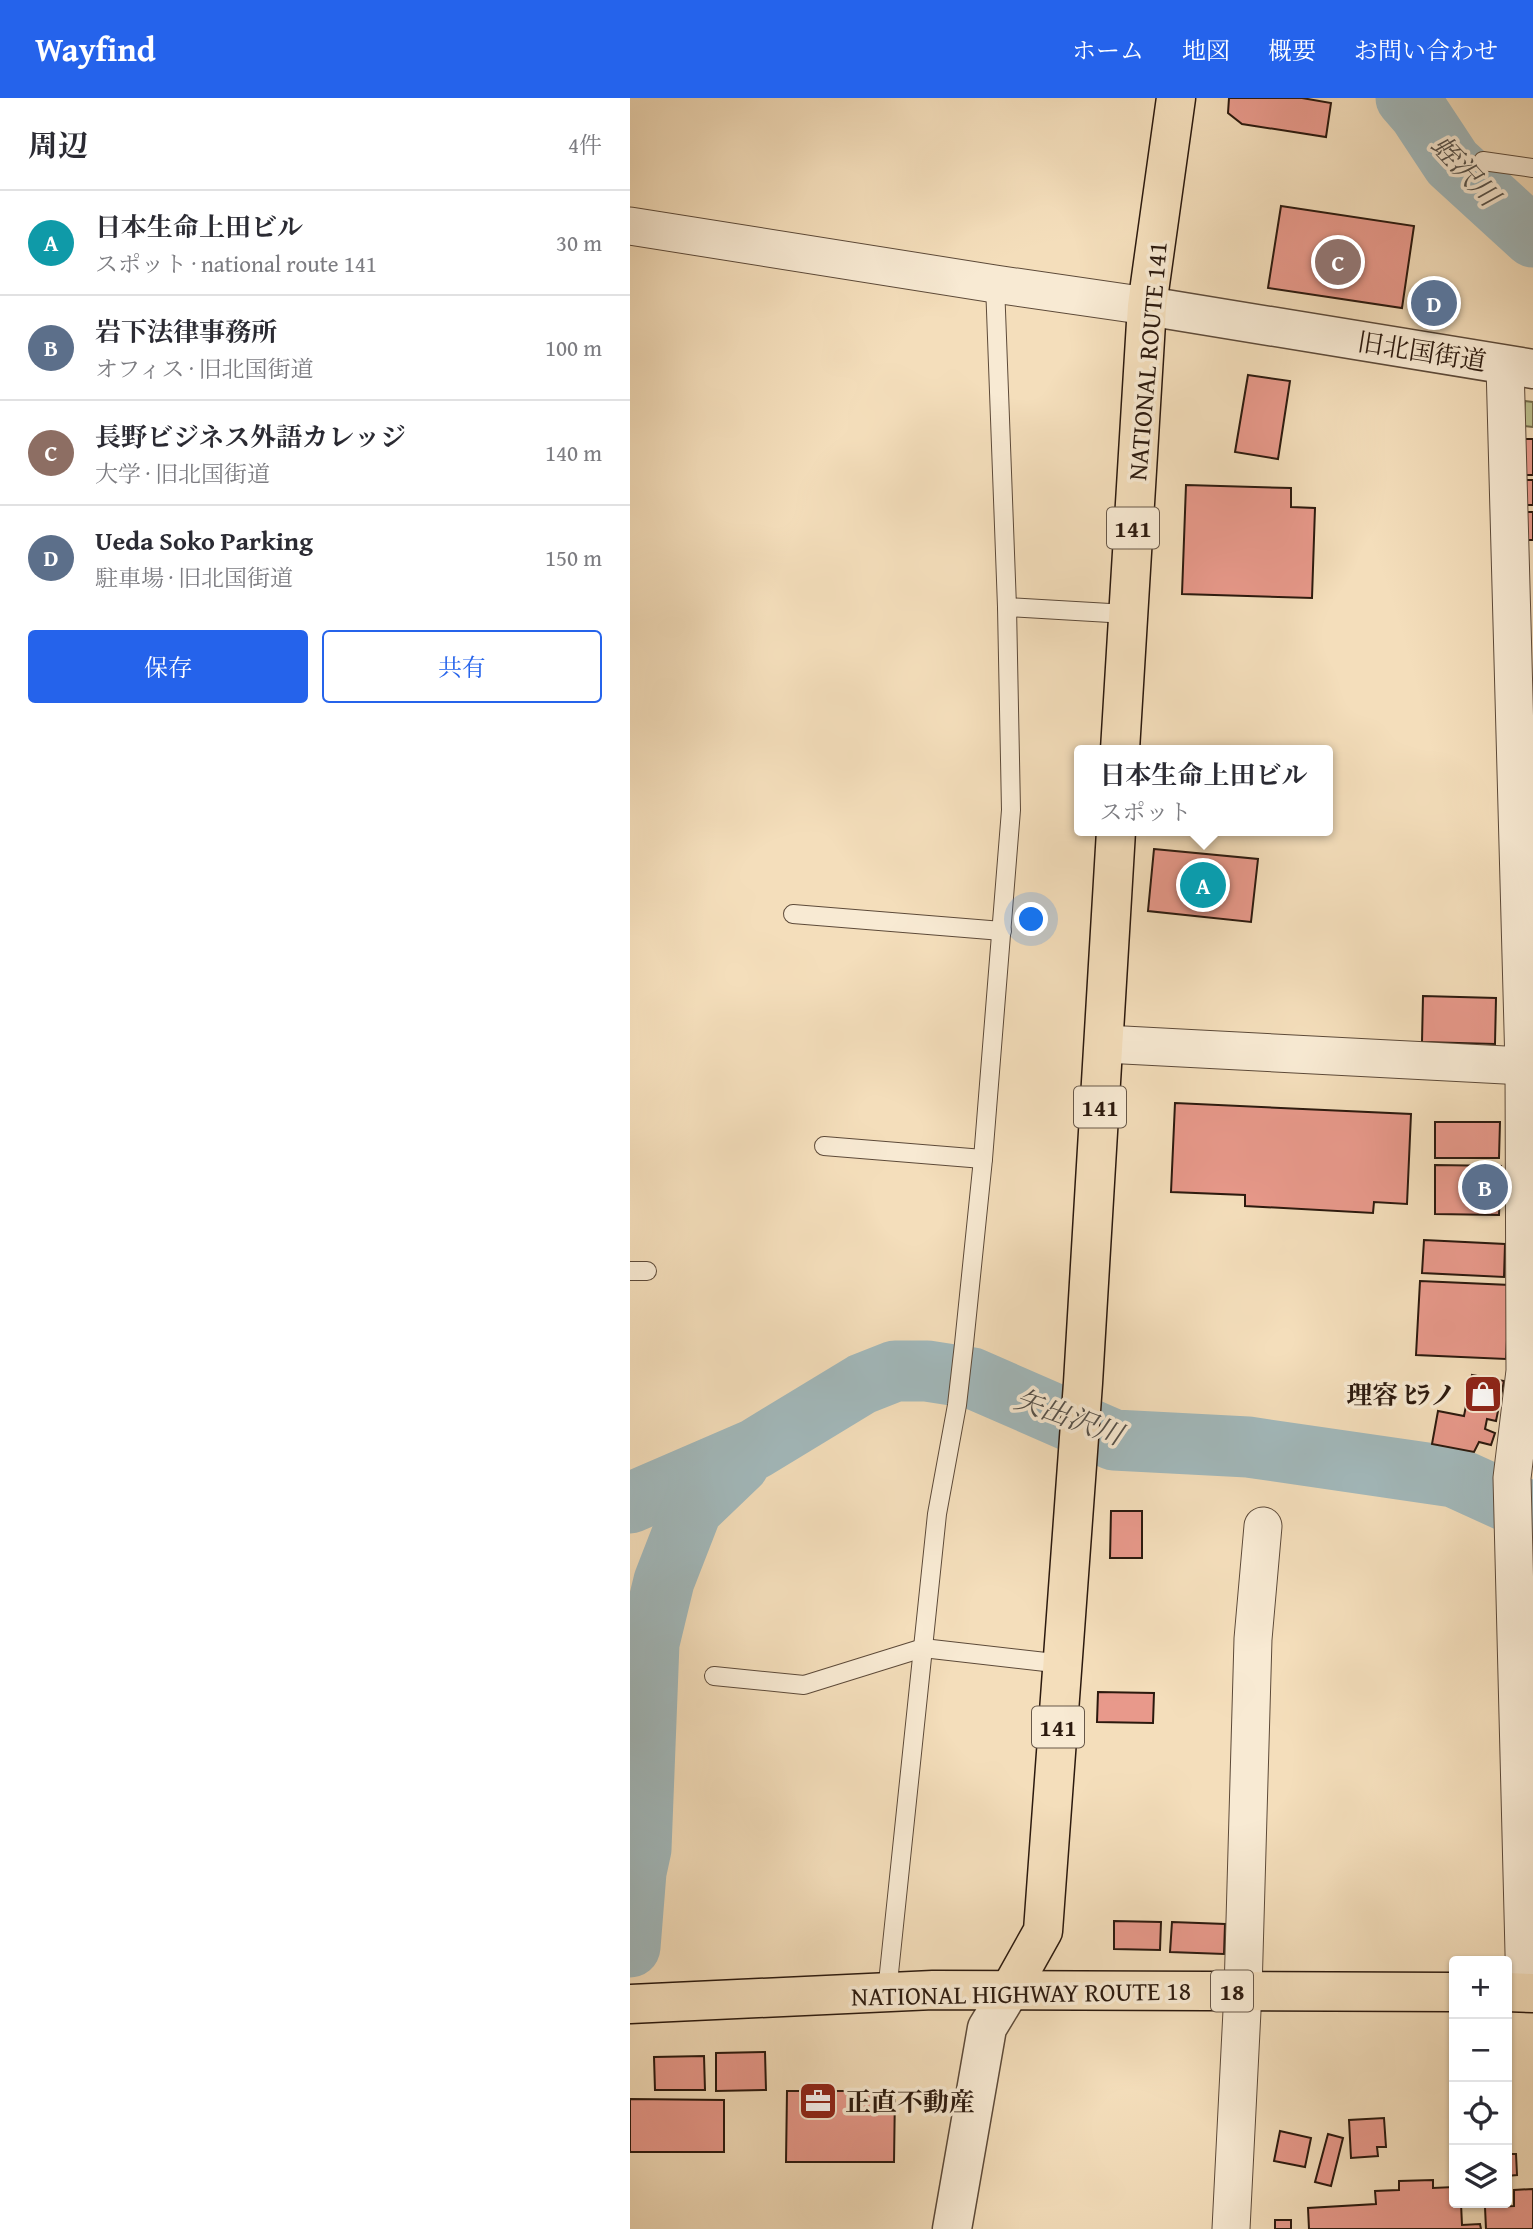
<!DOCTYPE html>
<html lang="ja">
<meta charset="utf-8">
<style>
:root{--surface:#fff;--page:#f2f2f3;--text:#2b2b33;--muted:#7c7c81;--line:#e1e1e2;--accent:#2563eb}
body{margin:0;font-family:"Gentium Book Plus","Noto Serif JP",serif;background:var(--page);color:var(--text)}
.controls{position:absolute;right:21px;bottom:21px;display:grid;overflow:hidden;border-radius:7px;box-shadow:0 2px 5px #0004}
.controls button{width:63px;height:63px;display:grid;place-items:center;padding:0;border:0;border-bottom:2px solid var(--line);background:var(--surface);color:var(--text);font:35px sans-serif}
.you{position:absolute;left:402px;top:822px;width:24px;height:24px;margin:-18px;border:5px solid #fff;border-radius:50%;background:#1a73e8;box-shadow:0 0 0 10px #1a73e833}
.badge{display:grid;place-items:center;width:46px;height:46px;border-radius:50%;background:var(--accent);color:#fff;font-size:23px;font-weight:700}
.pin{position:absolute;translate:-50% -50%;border:4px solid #fff;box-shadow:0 2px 7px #0006}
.popup{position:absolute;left:444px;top:647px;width:259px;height:91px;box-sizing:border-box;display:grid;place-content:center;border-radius:7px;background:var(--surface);filter:drop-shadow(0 2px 5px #0005);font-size:23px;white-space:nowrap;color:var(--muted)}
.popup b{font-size:26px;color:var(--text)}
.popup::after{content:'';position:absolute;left:50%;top:100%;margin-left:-14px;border:14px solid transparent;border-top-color:var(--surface)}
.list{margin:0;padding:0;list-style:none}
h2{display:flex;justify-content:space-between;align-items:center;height:91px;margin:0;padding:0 28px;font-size:30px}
h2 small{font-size:23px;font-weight:400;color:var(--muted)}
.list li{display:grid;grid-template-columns:46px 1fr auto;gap:21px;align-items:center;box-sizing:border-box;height:105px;padding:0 28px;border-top:2px solid var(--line)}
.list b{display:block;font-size:26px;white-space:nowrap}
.list p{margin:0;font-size:23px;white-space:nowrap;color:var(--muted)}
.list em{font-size:23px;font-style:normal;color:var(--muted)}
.actions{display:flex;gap:14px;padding:21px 28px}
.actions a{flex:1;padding:16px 0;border:2px solid var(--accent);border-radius:7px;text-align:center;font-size:24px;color:var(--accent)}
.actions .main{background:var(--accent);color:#fff}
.icon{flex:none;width:38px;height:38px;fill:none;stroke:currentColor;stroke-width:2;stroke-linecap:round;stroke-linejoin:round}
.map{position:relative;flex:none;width:903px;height:2131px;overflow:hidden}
header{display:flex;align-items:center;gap:42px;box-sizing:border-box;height:98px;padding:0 35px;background:var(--accent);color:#fff}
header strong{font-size:33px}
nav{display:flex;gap:38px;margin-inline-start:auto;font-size:24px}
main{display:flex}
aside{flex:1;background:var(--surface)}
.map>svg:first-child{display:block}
.green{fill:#bcc18f;stroke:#746d4e;stroke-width:2}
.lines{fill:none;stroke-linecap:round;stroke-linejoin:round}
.river{stroke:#a2b9bc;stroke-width:61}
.building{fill:#e8998b;stroke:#2b190e;stroke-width:2}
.service-casing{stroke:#5d4a39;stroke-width:20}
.minor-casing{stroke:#5d4a39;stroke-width:39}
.tertiary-casing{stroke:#5d4a39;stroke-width:41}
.trunk-casing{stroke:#2b190e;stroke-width:41}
.service{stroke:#f8ead3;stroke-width:18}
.minor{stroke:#f8ead3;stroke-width:37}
.tertiary{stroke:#f8ead3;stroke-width:38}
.trunk{stroke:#f4debb;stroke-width:38}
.labels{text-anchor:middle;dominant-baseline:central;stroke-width:7;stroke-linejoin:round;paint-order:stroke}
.shield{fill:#f8ead3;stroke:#685849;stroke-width:2}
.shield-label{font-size:24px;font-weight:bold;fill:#2b190e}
.street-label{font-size:26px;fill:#2b190e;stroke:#f8ead3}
.poi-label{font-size:26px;font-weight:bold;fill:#2b190e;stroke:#f8ead3;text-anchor:end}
.water-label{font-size:28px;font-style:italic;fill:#55514b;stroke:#f8ead3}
</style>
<header>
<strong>Wayfind</strong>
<nav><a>ホーム</a><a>地図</a><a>概要</a><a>お問い合わせ</a></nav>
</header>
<main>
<aside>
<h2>周辺<small>4件</small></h2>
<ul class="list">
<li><span class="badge" style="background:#0f9aa8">A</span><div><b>日本生命上田ビル</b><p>スポット · national route 141</p></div><em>30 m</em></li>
<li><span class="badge" style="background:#5c6f8a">B</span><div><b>岩下法律事務所</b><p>オフィス · 旧北国街道</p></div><em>100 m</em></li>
<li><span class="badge" style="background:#8d6e63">C</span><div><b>長野ビジネス外語カレッジ</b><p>大学 · 旧北国街道</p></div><em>140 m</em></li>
<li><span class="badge" style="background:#5c6f8a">D</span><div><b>Ueda Soko Parking</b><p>駐車場 · 旧北国街道</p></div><em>150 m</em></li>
</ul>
<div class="actions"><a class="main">保存</a><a>共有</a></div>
</aside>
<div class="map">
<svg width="903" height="2131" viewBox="0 0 903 2131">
<rect width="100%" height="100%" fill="#f4debb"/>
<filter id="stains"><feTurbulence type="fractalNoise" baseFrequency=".00286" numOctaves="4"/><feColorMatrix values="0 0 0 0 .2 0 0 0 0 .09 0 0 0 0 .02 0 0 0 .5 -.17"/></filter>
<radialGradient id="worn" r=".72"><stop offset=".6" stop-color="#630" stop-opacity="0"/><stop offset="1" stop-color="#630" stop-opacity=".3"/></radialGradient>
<!-- green -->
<polygon class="green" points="895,303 903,304 903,329 893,328"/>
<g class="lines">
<!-- river -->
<g class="river">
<polyline points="776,0 789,15 822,65 903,139"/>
<polyline points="0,1405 125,1351 232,1286 265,1273 297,1273 342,1280 484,1342 618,1349 824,1379 903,1415"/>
<polyline points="0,1849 6,1774 11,1751 19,1545 34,1483 62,1411 109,1366"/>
</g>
</g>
<!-- building -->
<g class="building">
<polygon points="599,0 672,0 701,5 696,39 612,26 598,15"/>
<polygon points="651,108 784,128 772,210 638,190"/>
<polygon points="618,277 660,283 648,361 605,354"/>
<polygon points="892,341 903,341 903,377 893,377"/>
<polygon points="892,382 903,382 903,407 893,407"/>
<polygon points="556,387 661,390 661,409 685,410 682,500 552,496"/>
<rect x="895" y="414" width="8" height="28"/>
<polygon points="524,751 628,761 621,824 518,813"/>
<polygon points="793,898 866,900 865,946 792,944"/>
<polygon points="545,1005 781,1016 777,1106 744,1104 743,1115 615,1108 615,1097 541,1094"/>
<polygon points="805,1024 870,1024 869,1060 805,1060"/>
<polygon points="805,1067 871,1068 869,1117 805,1116"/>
<polygon points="794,1142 875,1146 874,1179 792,1175"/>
<polygon points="790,1183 880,1187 876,1261 786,1257"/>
<polygon points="842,1277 874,1283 866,1323 857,1321 855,1331 865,1335 861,1347 849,1344 844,1354 802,1346 808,1313 834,1318"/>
<polygon points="481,1413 512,1413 512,1460 480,1460"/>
<polygon points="468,1594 524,1595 523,1625 467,1624"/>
<polygon points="484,1823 531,1824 530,1852 484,1851"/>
<polygon points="542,1824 595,1826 594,1856 540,1854"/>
<polygon points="135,1954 136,1992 86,1993 86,1955"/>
<polygon points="74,1958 75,1992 25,1992 24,1959"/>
<polygon points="157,1993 265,1993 264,2064 156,2064"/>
<polygon points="0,2001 94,2002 94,2054 0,2054"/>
<polygon points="754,2020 756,2049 747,2049 748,2058 721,2060 719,2022"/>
<polygon points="650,2033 681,2040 675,2069 644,2063"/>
<polygon points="698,2036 713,2040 701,2088 685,2084"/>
<polygon points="877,2056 886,2056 887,2077 877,2078"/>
<polygon points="803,2082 803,2090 824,2089 824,2105 831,2105 832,2127 850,2126 851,2131 679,2131 678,2110 746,2106 745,2093 769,2092 769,2083"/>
<polygon points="903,2091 903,2131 856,2131 855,2109 884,2108 884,2092"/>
<rect x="645" y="2122" width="16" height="9"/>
</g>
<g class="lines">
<defs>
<g id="service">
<polyline points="853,63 903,70"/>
<polyline points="377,509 497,516"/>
<polyline points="163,816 372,833"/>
<polyline points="194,1048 353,1061"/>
<polyline points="0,1173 17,1173"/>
<polyline points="84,1578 174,1587 293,1550 433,1566"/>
<polyline points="257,1894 307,1416 327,1307 334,1246 353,1061 381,712 377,509 365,186"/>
</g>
<g id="minor">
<polyline points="0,128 365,186 517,208"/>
<polyline points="875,267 894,968 895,1273 882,1380 895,1894"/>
<polyline points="475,946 894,968"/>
<polyline points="601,2131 613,1893 623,1541 633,1428"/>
</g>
<g id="tertiary">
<polyline points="517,208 903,271"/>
<polyline points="322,2131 357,1930 380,1892"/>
</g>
<g id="trunk">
<polyline points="490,652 517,208 546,0"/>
<polyline points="380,1892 413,1833 453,1285 486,733"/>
<polyline points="877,1894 903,1895"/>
<polyline points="0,1906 303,1892 824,1894"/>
</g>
</defs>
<!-- service casing -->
<use href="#service" class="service-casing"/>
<!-- minor casing -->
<use href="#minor" class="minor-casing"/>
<!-- tertiary casing -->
<use href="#tertiary" class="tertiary-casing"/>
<!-- trunk casing -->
<use href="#trunk" class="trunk-casing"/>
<!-- service -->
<use href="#service" class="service"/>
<!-- minor -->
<use href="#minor" class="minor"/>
<!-- tertiary -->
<use href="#tertiary" class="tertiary"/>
<!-- trunk -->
<use href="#trunk" class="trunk"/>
</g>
<!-- icons -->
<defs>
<symbol id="shop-square" viewBox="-11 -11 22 22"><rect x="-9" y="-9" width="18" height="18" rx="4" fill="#8f2418" stroke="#f8ead3"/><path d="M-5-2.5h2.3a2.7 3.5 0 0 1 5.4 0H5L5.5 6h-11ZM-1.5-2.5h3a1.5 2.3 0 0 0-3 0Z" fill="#fff"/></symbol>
<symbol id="office-square" viewBox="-11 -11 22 22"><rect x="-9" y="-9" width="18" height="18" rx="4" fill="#8f2418" stroke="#f8ead3"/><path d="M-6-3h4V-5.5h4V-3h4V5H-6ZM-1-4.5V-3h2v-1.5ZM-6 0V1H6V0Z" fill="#fff"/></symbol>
</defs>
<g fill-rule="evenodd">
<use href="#shop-square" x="831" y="1274" width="44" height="44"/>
<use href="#office-square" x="166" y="1981" width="44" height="44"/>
</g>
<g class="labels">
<!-- shield labels -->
<g class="shield">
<rect x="477" y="409.5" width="52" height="41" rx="5"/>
<rect x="444" y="988.5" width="52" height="41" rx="5"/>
<rect x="402" y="1608.5" width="52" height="41" rx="5"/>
<rect x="581" y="1872.5" width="42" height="41" rx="5"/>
</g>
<g class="shield-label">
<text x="503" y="430">141</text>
<text x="470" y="1009">141</text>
<text x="428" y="1629">141</text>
<text x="602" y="1893">18</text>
</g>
<!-- street labels -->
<g class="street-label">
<text transform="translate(792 253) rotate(9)">旧北国街道</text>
<text transform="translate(517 263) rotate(-85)">NATIONAL ROUTE 141</text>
<text transform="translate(391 1895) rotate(-1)">NATIONAL HIGHWAY ROUTE 18</text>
</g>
<!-- poi labels -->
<g class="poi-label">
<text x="826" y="1296">理容 ﾋﾗノ</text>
<text x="215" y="2003" text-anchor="start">正直不動産</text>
</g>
<!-- water labels -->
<g class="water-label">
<text transform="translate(836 72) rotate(47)">蛭沢川</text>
<text transform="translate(439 1318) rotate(20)">矢出沢川</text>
</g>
</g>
<rect width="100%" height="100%" filter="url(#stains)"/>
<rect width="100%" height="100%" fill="url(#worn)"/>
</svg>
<div class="controls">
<button>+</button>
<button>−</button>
<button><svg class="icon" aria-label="locate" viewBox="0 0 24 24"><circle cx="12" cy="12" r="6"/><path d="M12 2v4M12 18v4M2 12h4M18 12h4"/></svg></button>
<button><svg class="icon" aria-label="layers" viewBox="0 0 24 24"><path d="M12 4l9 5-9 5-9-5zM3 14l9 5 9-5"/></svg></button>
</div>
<div class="you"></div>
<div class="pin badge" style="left:573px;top:787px;background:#0f9aa8">A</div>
<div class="popup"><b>日本生命上田ビル</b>スポット</div>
<div class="pin badge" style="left:855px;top:1089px;background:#5c6f8a">B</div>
<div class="pin badge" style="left:708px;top:164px;background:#8d6e63">C</div>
<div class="pin badge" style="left:804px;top:205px;background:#5c6f8a">D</div>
</div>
</main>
